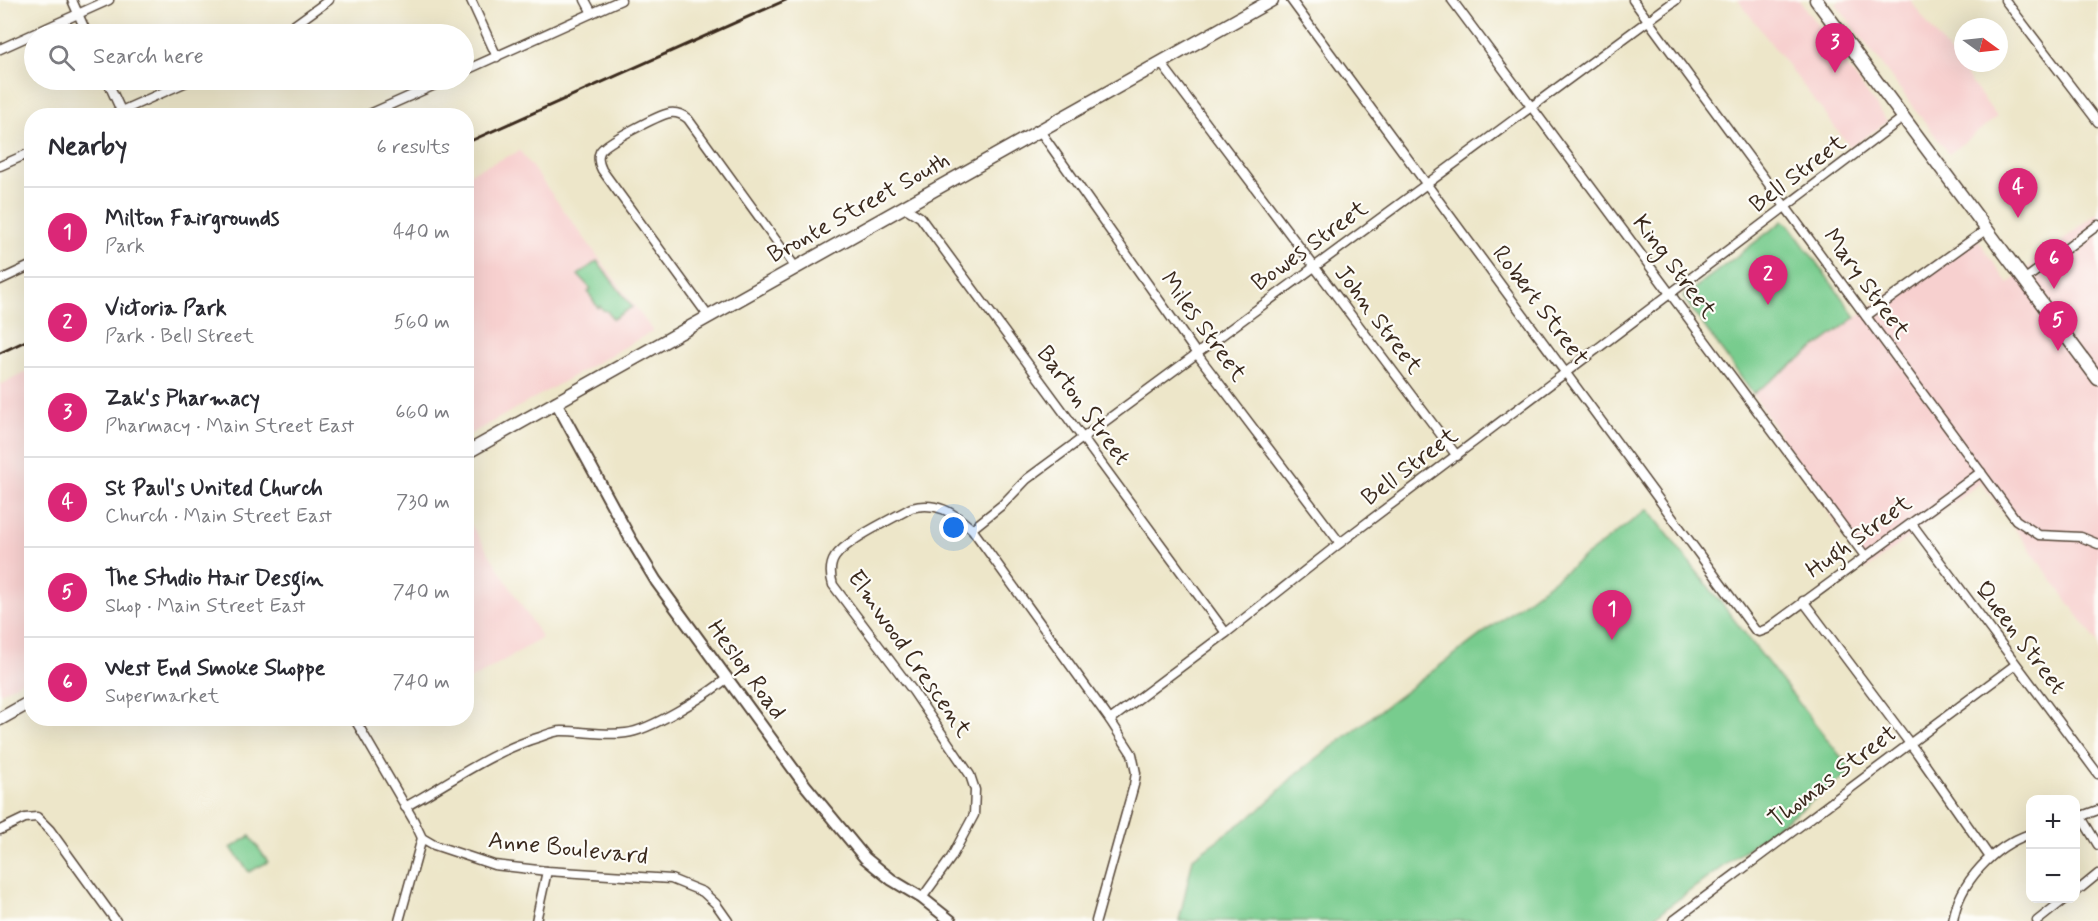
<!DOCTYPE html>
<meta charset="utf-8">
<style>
:root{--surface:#fff;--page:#f2f2f3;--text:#2b2b33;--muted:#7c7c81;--line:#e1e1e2;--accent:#db2777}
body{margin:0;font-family:Mynerve,sans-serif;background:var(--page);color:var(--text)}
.controls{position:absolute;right:18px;bottom:18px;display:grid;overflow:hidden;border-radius:12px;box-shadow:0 6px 24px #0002}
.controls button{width:54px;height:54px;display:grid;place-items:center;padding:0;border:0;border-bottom:2px solid var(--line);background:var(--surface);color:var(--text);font:30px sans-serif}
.compass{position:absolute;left:1954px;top:18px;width:54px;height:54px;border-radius:50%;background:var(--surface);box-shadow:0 6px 24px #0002;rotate:105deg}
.you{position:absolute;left:954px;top:528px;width:21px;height:21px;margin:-15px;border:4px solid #fff;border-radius:50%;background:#1a73e8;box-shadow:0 0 0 9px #1a73e833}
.badge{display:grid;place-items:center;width:39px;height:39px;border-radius:50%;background:var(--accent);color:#fff;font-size:20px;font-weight:700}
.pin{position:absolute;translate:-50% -50px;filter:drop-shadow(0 2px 3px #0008)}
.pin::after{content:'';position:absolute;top:32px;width:21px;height:18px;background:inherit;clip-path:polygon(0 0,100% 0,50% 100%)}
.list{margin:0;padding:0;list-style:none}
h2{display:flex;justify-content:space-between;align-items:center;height:78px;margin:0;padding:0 24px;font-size:26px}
h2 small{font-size:20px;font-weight:400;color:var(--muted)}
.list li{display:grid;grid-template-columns:39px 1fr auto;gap:18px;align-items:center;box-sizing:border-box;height:90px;padding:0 24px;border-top:2px solid var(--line)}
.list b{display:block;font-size:22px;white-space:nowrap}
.list p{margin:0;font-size:20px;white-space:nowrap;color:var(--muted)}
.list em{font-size:20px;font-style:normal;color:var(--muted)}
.icon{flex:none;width:33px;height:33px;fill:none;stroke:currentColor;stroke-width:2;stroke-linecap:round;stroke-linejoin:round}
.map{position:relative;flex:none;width:2098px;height:921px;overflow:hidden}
.search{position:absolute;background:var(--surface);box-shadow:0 6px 24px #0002;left:24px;top:24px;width:450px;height:66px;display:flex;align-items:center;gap:15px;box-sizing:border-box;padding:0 21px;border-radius:33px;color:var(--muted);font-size:22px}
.panel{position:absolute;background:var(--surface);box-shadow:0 6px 24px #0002;left:24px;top:108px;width:450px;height:618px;border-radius:24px}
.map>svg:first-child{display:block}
.built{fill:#f7d0cf}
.green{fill:#78cc8e;stroke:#5a7b56;stroke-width:1.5}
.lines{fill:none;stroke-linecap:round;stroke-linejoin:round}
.minor-casing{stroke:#564638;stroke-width:11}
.tertiary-casing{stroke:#564638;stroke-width:14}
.secondary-casing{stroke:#564638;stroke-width:15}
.minor{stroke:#fff;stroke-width:8}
.tertiary{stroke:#fff;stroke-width:10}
.secondary{stroke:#fff;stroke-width:12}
.rail{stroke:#3b2a1e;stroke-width:3}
.labels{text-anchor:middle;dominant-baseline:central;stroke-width:4.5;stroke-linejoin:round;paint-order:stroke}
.street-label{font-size:24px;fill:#3b2a1e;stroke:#fdfcf7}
</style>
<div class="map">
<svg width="2098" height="921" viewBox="0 0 2098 921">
<rect width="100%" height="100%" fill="#fdfcf7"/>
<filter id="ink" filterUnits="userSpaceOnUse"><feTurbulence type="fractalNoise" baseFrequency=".0167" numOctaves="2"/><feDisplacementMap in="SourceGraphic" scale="12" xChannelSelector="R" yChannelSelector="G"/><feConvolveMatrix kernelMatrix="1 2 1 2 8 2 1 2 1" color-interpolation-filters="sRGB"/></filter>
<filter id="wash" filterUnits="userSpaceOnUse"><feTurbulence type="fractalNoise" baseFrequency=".008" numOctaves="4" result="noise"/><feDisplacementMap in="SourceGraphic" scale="24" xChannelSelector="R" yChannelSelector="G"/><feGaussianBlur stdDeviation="1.35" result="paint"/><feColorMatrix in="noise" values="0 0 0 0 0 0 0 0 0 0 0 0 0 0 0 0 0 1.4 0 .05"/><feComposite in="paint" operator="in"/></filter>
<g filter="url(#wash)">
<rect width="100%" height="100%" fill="#ede6c9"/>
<!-- built -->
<g class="built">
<polygon points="1738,0 1799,0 1888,122 1850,147"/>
<polygon points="1841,0 1910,0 1997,117 1949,154 1836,4"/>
<polygon points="520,151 653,331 467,436 466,175"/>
<polygon points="2098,212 2098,643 1981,482 1866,570 1753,394 1856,317 1975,235 2008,284"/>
<polygon points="31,370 31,676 0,693 0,385"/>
<polygon points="466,517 542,638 467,682 466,682"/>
</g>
<!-- green -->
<g class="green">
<polygon points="1783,221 1789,225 1856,317 1753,394 1683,297"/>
<polygon points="597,261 632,307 613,319 607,311 603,310 600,306 598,308 588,292 591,289 578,275"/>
<polygon points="1648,509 1852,771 1649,921 1179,921 1193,858 1259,810 1296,774"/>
<polygon points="250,836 268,862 249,872 231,848"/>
</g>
</g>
<g filter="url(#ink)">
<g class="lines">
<defs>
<g id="minor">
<polyline points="72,0 87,34"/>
<polyline points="471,0 497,57"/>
<polyline points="585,0 592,13"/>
<polyline points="1291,0 1755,630 1759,632 1767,629 1981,472"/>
<polyline points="1452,0 1865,556"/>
<polyline points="1633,0 2016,520 2039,535 2081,537 2098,544"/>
<polyline points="2005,0 2098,122"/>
<polyline points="282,34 329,0"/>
<polyline points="0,49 109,0"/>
<polyline points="1161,63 1457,456"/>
<polyline points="464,71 621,0"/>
<polyline points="107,80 123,115"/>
<polyline points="110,116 191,80"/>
<polyline points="365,116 446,80"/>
<polyline points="1040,131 1197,354 1340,543"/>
<polyline points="0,166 32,152"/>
<polyline points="904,207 920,217 1226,633"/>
<polyline points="0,280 32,265"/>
<polyline points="2024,280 2098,225"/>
<polyline points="1866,316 1987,229"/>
<path d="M709,317L602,170C599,164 597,158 600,152C604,143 659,115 670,113C677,112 683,115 688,119L796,268"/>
<polyline points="1912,524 2098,774"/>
<polyline points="972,529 1002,505 1027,479 1676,0"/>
<polyline points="1803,601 1917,753 1989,856"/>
<polyline points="354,718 414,821 422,838 434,845 494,865 547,871 671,879 703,892 716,904 728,921"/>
<polyline points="1110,720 1226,633 1340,543 1904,117"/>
<path d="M405,807C449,783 492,751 540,737C546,735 554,731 562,731C583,731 604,736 626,733C649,731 707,695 726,679"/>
<polyline points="2081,817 2098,845"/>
<polyline points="2076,818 2098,810"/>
<polyline points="0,830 25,818 37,817 50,830 116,921"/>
<polyline points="2076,892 2098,874"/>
<path d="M922,898L951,858L974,815L975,790L970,775L913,691L833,585C830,575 829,566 835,557C846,540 892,519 911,508C936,501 953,512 972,529L1110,720L1132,754L1136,773L1134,785L1096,921"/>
<polyline points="399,921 422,838"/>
<polyline points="536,921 547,871"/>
<polyline points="1673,921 2015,665"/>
<path d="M1953,921C1959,882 1994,846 2030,834"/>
<polyline points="2037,921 2066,898"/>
</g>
<polyline id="tertiary" points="556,402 630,538 656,581 805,785 865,858 892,880 922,898 951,921"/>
<g id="secondary">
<polyline points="1816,0 2098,379"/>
<polyline points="466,453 1272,0"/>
<polyline points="0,719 32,701"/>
</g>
</defs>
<!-- minor casing -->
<use href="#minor" class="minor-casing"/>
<!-- tertiary casing -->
<use href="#tertiary" class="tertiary-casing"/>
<!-- secondary casing -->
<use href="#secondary" class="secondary-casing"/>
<!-- minor -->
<use href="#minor" class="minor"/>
<!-- tertiary -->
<use href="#tertiary" class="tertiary"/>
<!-- secondary -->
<use href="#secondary" class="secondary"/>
<!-- rail -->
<g class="rail">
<polyline points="466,143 786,0"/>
<polyline points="0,353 32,338"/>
</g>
</g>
</g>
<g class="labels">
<!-- street labels -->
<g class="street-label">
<text transform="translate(1798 174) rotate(-37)">Bell Street</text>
<text transform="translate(859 208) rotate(-29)">Bronte Street South</text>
<text transform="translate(1310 246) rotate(-36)">Bowes Street</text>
<text transform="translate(1674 267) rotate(53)">King Street</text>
<text transform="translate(1866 284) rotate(54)">Mary Street</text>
<text transform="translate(1540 306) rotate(53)">Robert Street</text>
<text transform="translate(1378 320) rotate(53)">John Street</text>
<text transform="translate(1203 327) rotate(54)">Miles Street</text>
<text transform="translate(1083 406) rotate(54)">Barton Street</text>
<text transform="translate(1410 467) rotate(-37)">Bell Street</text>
<text transform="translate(1859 537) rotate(-36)">Hugh Street</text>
<text transform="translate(2020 638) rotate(53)">Queen Street</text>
<text transform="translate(909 654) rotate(55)">Elmwood Crescent</text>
<text transform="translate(746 670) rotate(54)">Heslop Road</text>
<text transform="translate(1833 777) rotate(-37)">Thomas Street</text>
<text transform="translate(568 849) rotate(6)">Anne Boulevard</text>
</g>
</g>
</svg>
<div class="controls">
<button>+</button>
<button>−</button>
</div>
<svg class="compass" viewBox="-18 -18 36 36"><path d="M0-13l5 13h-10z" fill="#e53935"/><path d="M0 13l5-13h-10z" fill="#7c7c81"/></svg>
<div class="you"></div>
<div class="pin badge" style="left:1612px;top:640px">1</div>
<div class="pin badge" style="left:1768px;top:305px">2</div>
<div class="pin badge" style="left:1835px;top:73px">3</div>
<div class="pin badge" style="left:2018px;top:218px">4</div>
<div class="pin badge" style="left:2058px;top:351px">5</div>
<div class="pin badge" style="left:2054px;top:289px">6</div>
<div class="search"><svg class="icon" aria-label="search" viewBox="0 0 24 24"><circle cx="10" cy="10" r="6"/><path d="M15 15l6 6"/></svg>Search here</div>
<section class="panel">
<h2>Nearby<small>6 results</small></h2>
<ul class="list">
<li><span class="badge">1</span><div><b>Milton Fairgrounds</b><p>Park</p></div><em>440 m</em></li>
<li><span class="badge">2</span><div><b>Victoria Park</b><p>Park · Bell Street</p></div><em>560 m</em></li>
<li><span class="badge">3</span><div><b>Zak's Pharmacy</b><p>Pharmacy · Main Street East</p></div><em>660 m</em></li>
<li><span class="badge">4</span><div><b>St Paul's United Church</b><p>Church · Main Street East</p></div><em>730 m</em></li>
<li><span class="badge">5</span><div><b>The Studio Hair Desgin</b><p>Shop · Main Street East</p></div><em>740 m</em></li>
<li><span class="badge">6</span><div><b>West End Smoke Shoppe</b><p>Supermarket</p></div><em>740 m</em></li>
</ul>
</section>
</div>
